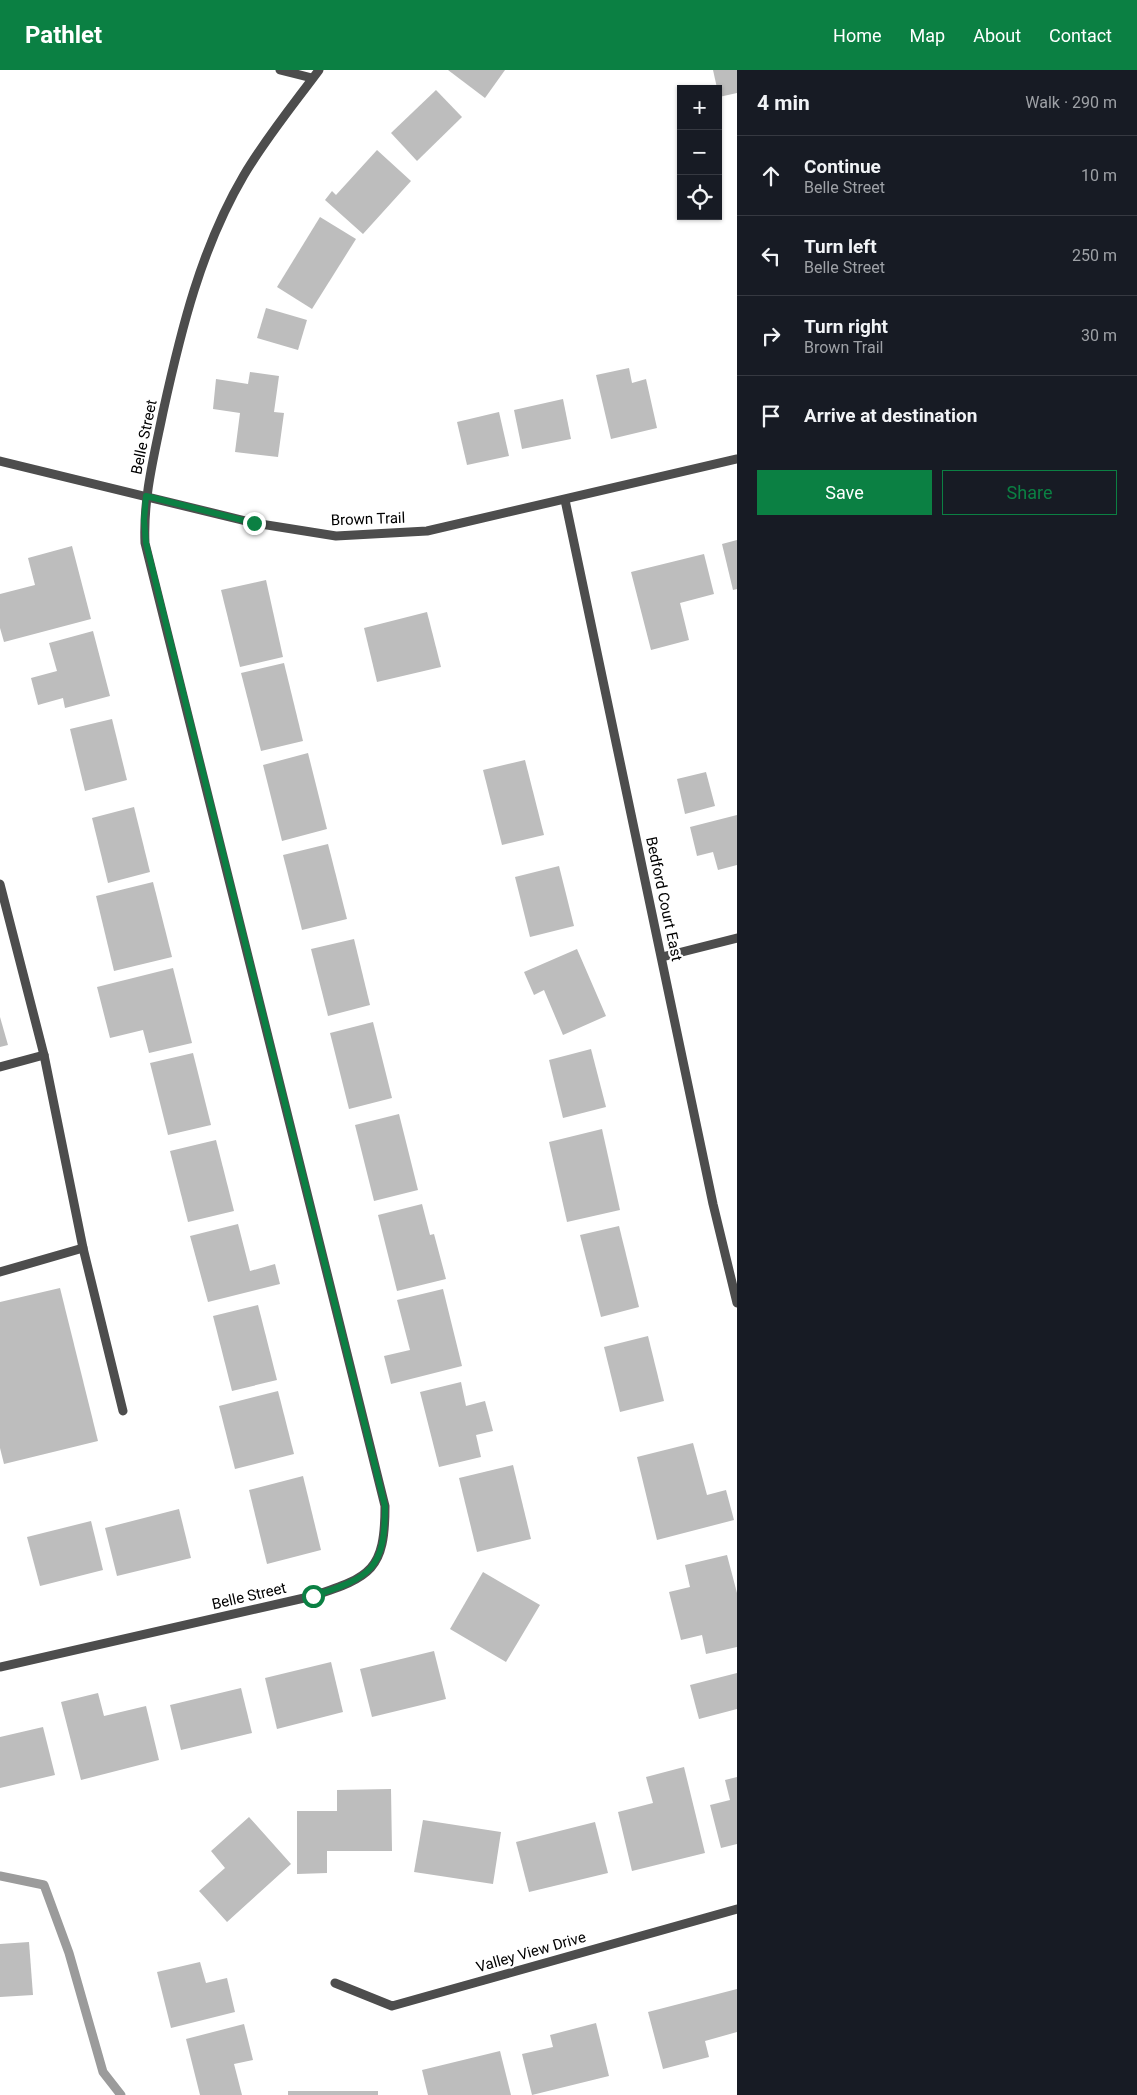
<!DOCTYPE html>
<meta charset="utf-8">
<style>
:root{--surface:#171b24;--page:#20242c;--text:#f1f3f6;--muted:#9ea1a6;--line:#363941;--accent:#0b8043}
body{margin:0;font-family:Roboto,sans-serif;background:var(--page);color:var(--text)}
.controls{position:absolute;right:15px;top:15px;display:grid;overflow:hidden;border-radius:0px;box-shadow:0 1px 4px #0004}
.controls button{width:45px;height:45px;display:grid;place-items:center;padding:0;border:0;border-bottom:1px solid var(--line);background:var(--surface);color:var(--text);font:25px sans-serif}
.stop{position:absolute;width:15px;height:15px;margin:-11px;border:4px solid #0b8043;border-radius:50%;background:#fff}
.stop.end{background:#0b8043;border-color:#fff;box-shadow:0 1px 5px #0008}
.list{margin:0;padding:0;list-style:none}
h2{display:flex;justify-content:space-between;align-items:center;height:65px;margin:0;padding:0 20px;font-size:21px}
h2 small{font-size:16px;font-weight:400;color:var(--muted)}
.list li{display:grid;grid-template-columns:32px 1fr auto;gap:15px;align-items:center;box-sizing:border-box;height:80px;padding:0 20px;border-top:1px solid var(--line)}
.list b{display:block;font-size:19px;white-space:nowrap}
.list p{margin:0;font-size:16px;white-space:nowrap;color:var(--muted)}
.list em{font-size:16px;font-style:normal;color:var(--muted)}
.actions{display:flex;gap:10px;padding:15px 20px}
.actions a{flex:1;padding:11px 0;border:1px solid var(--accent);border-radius:0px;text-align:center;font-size:18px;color:var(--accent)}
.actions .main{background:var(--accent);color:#fff}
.icon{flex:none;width:28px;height:28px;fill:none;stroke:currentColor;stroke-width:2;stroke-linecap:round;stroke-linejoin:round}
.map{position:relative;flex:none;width:737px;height:2025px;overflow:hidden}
header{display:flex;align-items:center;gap:30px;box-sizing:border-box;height:70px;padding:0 25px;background:var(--accent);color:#fff}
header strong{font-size:24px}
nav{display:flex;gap:28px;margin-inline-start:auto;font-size:18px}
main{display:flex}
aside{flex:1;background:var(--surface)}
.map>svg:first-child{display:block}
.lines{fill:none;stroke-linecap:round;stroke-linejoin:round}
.stream{stroke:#9b9b9b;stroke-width:9}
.building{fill:#bdbdbd}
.minor{stroke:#4d4d4d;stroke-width:9}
.route{stroke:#0b8043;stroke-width:6}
.labels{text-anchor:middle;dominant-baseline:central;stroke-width:4.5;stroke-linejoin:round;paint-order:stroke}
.street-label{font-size:15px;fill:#000;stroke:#fff}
</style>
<header>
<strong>Pathlet</strong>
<nav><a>Home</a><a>Map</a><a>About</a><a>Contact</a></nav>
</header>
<main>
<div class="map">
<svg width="737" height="2025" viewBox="0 0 737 2025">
<rect width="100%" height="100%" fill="#fff"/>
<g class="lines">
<!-- stream -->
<polyline class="stream" points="0,1806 44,1815 69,1883 103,2002 121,2025"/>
</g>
<!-- building -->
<g class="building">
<polygon points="448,0 505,0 485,28"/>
<polygon points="713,0 737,0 737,23 719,27"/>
<polygon points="436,20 462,47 417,91 391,63"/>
<polygon points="377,80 411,111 363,164 325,130 332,121 336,125"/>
<polygon points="320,147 356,169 312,239 277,217"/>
<polygon points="266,238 307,250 298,280 257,268"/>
<polygon points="629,298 632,313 646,309 657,358 611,369 596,305"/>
<polygon points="250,302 279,306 274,342 284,343 278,387 235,382 240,343 213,339 216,309 248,314"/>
<polygon points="563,329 571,369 522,379 514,340"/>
<polygon points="499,342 509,386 467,395 457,352"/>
<polygon points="737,470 737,519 733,520 722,474"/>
<polygon points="72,476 91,549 4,572 0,558 0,524 35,515 28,488"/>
<polygon points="704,484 714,524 680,533 689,570 651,580 631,502"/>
<polygon points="266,510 283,587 240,597 221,520"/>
<polygon points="427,542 441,597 377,612 364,558"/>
<polygon points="93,561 110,626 65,638 63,628 38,635 31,608 57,601 49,573"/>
<polygon points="284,593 303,671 261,681 241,603"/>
<polygon points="112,649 127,710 85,721 70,659"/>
<polygon points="308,683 327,759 282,771 263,695"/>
<polygon points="525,690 544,765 502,775 483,700"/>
<polygon points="706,702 715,736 685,744 677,709"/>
<polygon points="134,737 150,802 108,813 92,748"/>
<polygon points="737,745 737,795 718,800 713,782 697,786 690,757"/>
<polygon points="328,774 347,849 302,860 283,785"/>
<polygon points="559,796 574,856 530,867 515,807"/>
<polygon points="153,812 172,887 114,901 96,826"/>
<polygon points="354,869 370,935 328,946 311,879"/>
<polygon points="577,879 606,946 563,965 544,920 534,925 524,902"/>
<polygon points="173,898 192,973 149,983 143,960 110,968 97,917"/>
<polygon points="0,947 8,975 0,977"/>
<polygon points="373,952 392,1028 349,1039 330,963"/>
<polygon points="591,979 606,1037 563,1048 549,990"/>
<polygon points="193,983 211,1055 168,1065 150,993"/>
<polygon points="399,1044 418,1120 374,1131 355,1055"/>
<polygon points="602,1059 620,1140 567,1152 549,1072"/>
<polygon points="216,1070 234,1141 188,1152 170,1081"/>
<polygon points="422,1134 430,1165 434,1164 446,1209 397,1221 378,1145"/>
<polygon points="238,1154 250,1201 275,1194 280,1214 208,1232 190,1166"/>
<polygon points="619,1156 639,1237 601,1247 580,1165"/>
<polygon points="60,1218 98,1371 4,1394 0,1378 0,1232"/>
<polygon points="443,1219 462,1296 391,1314 384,1286 410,1280 397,1230"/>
<polygon points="258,1235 277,1310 232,1321 213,1246"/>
<polygon points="648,1266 664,1331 620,1342 604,1277"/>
<polygon points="461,1312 466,1336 485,1331 493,1361 476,1365 481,1387 439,1397 420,1322"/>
<polygon points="278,1321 294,1384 235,1399 219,1336"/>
<polygon points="693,1373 707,1425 726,1420 734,1450 657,1470 637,1387"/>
<polygon points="513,1395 531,1469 477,1482 459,1408"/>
<polygon points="303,1406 321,1480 267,1494 249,1420"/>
<polygon points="179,1439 191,1488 117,1506 105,1458"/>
<polygon points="91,1451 103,1500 40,1516 27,1467"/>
<polygon points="727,1485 737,1523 737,1577 706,1584 702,1565 681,1570 669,1522 690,1517 685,1495"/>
<polygon points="483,1502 540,1535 506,1592 450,1559"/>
<polygon points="434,1581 446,1629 372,1647 360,1599"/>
<polygon points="331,1592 343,1642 277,1659 265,1608"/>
<polygon points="737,1603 737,1639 699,1649 690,1615"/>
<polygon points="241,1618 252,1663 181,1680 170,1635"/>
<polygon points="98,1623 104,1646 146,1636 159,1690 81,1710 61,1632"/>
<polygon points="43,1657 55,1705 0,1718 0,1667"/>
<polygon points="684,1697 705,1783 632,1801 618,1742 653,1733 646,1707"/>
<polygon points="737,1707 737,1774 721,1778 710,1735 730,1730 725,1710"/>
<polygon points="391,1719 392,1781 327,1781 327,1803 297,1804 297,1741 337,1741 337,1720"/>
<polygon points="249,1747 291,1794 227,1852 199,1821 225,1798 211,1781"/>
<polygon points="423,1750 501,1762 493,1814 414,1802"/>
<polygon points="595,1752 608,1803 529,1822 516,1772"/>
<polygon points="29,1872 33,1925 0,1927 0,1874"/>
<polygon points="200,1892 206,1913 227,1908 235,1942 171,1958 157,1902"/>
<polygon points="737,1919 737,1962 705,1971 709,1987 663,1999 648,1942"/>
<polygon points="596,1953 609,2006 532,2025 522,1984 553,1977 550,1965"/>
<polygon points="244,1954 253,1990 234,1994 242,2025 200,2025 186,1969"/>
<polygon points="500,1981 511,2025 428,2025 422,2000"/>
<rect x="288" y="2021" width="90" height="4"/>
</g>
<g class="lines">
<!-- minor -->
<g class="minor">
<polyline points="280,0 312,8"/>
<polyline points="0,391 254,453 336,466 427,461 737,389"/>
<polyline points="565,430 713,1134 737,1233"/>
<polyline points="0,814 44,985 83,1178 123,1341"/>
<polyline points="662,887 737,868"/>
<polyline points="0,997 44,985"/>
<polyline points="0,1202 83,1178"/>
<path d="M0,1597L313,1526C371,1507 385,1500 385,1436L145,473C143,428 154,386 163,342C181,260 201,178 244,105C266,68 293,35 319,0"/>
<polyline points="335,1913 392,1936 737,1839"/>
</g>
</g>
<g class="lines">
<!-- route -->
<path class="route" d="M254,453L146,426L144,450L146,473L385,1436C385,1500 371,1507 313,1526"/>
</g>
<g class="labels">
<!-- street labels -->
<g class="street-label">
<text transform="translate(144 367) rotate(-78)">Belle Street</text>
<text transform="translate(368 449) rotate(-2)">Brown Trail</text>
<text transform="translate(664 829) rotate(78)">Bedford Court East</text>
<text transform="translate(249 1526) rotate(-13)">Belle Street</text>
<text transform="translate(531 1882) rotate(-16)">Valley View Drive</text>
</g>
</g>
</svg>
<div class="controls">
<button>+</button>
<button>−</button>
<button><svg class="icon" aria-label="locate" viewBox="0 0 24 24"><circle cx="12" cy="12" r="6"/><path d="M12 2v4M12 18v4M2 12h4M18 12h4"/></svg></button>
</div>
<div class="stop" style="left:313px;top:1526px"></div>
<div class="stop end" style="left:254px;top:453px"></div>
</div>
<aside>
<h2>4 min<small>Walk · 290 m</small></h2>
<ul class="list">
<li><svg class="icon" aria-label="ahead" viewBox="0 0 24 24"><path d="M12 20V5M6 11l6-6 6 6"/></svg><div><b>Continue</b><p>Belle Street</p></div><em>10 m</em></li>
<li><svg class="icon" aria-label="left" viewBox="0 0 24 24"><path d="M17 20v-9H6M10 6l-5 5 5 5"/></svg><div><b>Turn left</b><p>Belle Street</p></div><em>250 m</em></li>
<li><svg class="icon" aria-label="right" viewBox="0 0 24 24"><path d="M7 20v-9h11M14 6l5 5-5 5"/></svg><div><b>Turn right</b><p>Brown Trail</p></div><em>30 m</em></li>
<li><svg class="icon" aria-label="arrive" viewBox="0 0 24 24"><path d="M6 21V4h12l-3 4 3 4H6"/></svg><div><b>Arrive at destination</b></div></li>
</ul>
<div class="actions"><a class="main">Save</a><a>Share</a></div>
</aside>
</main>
